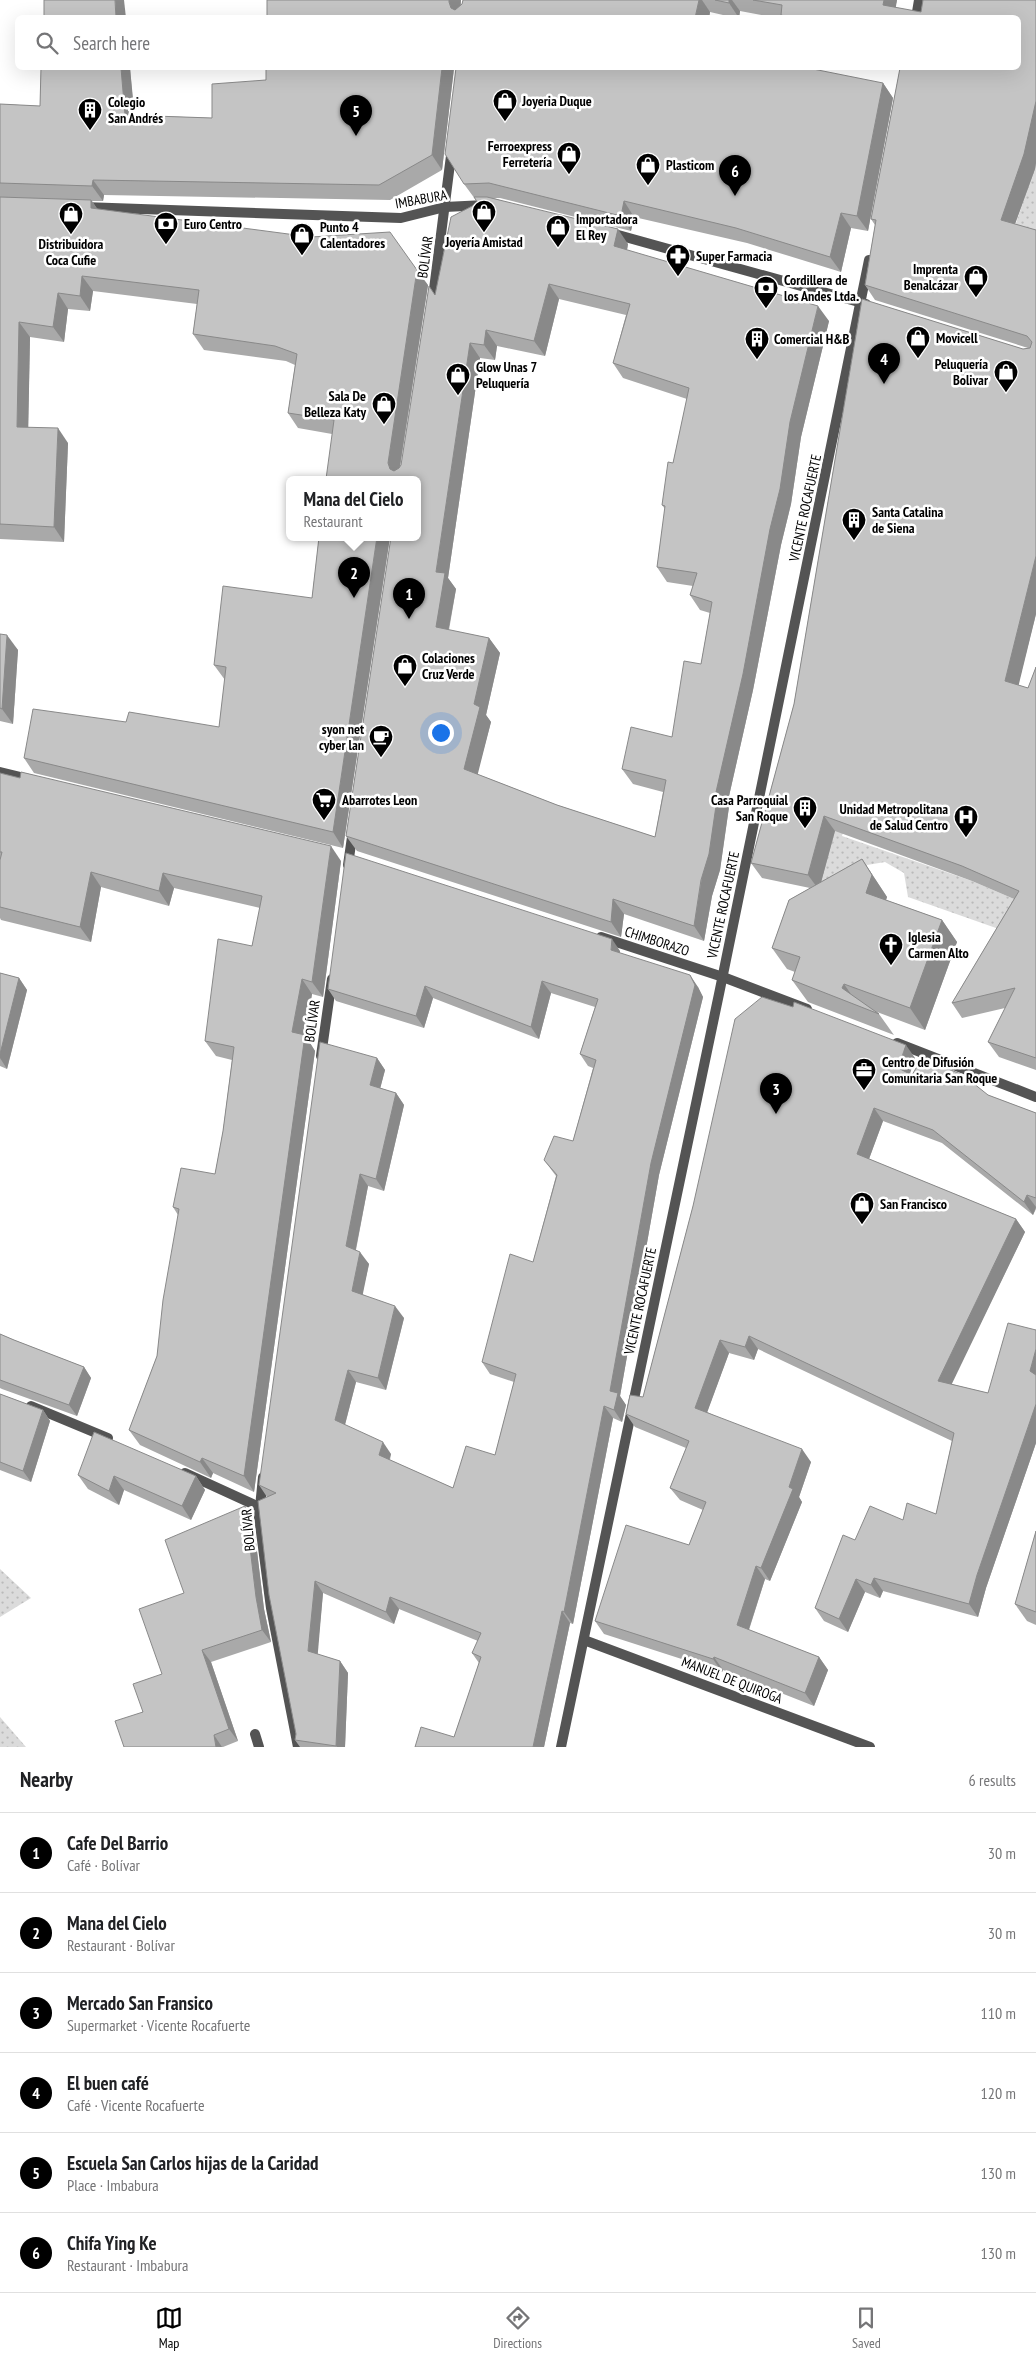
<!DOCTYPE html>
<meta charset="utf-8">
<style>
:root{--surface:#fff;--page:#f6f6f6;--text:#202124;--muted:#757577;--line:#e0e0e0;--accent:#000}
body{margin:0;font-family:"PT Sans Narrow",sans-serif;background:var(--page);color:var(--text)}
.you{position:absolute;left:440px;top:732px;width:18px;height:18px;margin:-12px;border:4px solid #fff;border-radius:50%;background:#1a73e8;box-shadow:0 0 0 8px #1a73e833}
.badge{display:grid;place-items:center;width:32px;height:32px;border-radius:50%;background:var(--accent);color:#fff;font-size:16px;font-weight:700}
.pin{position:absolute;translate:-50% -41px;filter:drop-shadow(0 1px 2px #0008)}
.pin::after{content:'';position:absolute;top:26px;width:18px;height:15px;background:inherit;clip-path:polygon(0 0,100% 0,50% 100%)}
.popup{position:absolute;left:286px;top:476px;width:135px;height:65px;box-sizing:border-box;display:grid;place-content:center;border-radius:8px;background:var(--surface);filter:drop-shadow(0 1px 4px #0005);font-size:16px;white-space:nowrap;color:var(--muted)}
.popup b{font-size:19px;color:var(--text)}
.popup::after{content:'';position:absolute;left:50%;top:100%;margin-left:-10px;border:10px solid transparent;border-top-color:var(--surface)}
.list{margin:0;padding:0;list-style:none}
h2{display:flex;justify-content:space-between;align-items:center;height:65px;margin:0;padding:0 20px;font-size:21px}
h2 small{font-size:16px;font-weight:400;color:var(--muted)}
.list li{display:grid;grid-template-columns:32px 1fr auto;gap:15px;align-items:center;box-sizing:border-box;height:80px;padding:0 20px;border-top:1px solid var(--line)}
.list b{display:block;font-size:19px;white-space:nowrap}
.list p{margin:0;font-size:16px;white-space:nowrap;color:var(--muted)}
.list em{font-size:16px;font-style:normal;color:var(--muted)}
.icon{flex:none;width:28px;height:28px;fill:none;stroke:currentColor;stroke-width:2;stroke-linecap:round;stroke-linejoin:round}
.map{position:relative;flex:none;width:1036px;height:1747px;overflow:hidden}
.search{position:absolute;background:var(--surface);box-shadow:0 5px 20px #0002;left:15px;right:15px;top:15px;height:55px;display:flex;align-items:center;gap:12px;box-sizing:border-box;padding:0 18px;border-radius:8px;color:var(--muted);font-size:19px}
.sheet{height:545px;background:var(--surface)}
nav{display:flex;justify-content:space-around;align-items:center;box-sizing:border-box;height:70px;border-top:1px solid var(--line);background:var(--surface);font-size:14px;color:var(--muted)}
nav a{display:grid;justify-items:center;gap:2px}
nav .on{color:var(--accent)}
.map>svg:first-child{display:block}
.grass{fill:url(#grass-dots)}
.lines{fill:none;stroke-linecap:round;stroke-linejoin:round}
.street{stroke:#545454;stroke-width:10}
.wall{fill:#a9a9a9;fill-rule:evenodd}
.shaded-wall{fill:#898989}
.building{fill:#c4c4c4;stroke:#898989;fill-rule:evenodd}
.labels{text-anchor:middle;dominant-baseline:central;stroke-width:5;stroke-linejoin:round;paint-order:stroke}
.poi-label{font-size:14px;font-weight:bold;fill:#000;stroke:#fff;text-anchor:start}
.street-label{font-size:14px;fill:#000;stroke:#fff}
</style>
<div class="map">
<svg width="1036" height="1747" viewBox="0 0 1036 1747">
<defs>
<pattern id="grass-dots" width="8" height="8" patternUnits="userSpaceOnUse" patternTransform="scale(1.25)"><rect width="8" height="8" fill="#dbdbdb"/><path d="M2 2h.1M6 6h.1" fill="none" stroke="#bababa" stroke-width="1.8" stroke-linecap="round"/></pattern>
</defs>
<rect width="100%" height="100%" fill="#fff"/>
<!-- grass -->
<g class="grass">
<polygon points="1036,163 1036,242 1012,235"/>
<polygon points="847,787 849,812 842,836 972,881 1030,906 1013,934 908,897 904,873 885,862 867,865 861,889 816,889 825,866"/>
<polygon points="0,1569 31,1598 0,1617"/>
<polygon points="0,1717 26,1747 0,1747"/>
</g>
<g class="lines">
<!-- street -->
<g class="street">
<polyline points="916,18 919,0"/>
<polyline points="83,207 401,218 445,207 485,205"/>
<polyline points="611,233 866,304"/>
<polyline points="432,305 452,148"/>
<polyline points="0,772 33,780"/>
<polyline points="348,865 353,830"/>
<polyline points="601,937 723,977 807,1009"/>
<polyline points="897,1043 1036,1097"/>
<polyline points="321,1056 332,979"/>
<polyline points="31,1406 108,1438"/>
<polyline points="185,1473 259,1507"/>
<polyline points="263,1477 259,1517 271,1608 298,1747"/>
<polyline points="584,1640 870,1747"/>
<polyline points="255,1734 259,1747"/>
<polyline points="561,1747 719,994 869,260"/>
</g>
</g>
<!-- wall -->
<g class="wall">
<polygon points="267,0 461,0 461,5 462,4 463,0 897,0 895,8 921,12 923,0 1036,0 1036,163 1035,169 1015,224 1036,230 1036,614 1018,685 1028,688 1036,667 1036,1070 999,1057 988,1042 1005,1008 962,1018 952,1003 1014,899 972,881 835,831 821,882 862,859 887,897 886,900 942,920 957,942 925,1030 877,1012 879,1014 894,1035 808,1002 792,980 795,972 787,969 772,948 789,900 810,888 762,878 751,863 794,704 862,299 1023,349 1028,348 875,300 865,285 875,225 871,219 900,68 1018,68 1018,18 778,18 740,11 739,18 736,18 710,12 709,18 267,18"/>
<path d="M41,68H130L134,115L212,118L454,68L442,170L390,200L104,195L103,201H92L97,209L428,285L400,468L401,465L435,295L478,203L464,184L883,83L893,98L868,231L851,228L841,272L747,243L634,217L631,231L500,198H494L628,244L627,250L829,321L801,437L791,504L781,545L753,690L727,805L729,807L720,870L712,896L704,941L624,914L621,937L357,851L346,836L418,537L332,434L298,428L288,413L295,365L286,361L204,350L193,334L197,304L93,291L90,311L68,309L64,342L30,337L28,427L68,443L64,542L0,539V104L40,106ZM559,299L626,315L613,363L623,378L687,399L673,463L662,505L665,509L657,567L667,582L693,586L690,595L700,610L710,613L701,664L672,737L622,769L633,784L663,792L655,837L557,805L477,774L491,722L486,715L500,653L489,638L449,630L456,589L448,578L480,358L495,360L497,346L545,356Z"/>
<polygon points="319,537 390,537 343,848 34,773 24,758 126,722 219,727 225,680 214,665 312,598"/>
<polygon points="0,634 18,650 13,724 0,721"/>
<polygon points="0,773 341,861 323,997 312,994 305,1035 315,1051 254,1492 213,1473 211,1478 140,1445 129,1430 157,1356 178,1215 173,1207 215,1174 223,1131 232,1060 216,1056 205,1041 252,946 260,908 174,888 169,906 101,887 91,942 1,920 0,918"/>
<polygon points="620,951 620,953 698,987 703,997 659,1175 620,1396 626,1405 622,1422 613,1418 573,1624 570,1623 544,1747 415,1747 454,1737 479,1663 472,1653 478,1641 399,1609 394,1624 323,1593 317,1654 340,1661 348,1673 345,1747 300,1747 295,1740 296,1734 267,1497 259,1485 377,1058 385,1070 380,1088 396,1093 404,1105 384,1191 368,1186 356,1250 369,1264 362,1294 404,1318 386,1390 356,1382 345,1425 391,1454 390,1460 453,1488 495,1455 514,1382 490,1374 482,1362 533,1262 556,1176 544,1160 573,1141 593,1068 588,1066 580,1054 595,1007 551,993 539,1039 433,998 424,1028 336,1001 328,989"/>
<polygon points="0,973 19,978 27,990 7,1069 0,1066"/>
<polygon points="915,1058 910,1074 912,1075 988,1095 1036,1113 1036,1209 1033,1215 942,1143 883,1121 869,1159 1016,1219 1025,1232 951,1384 988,1393 1036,1330 1036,1443 986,1588 978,1617 883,1591 880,1598 865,1592 848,1632 824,1621 815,1608 855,1540 903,1520 936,1514 952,1441 758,1349 754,1360 729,1353 707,1412 811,1462 799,1497 802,1502 770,1581 765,1579 749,1630 819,1657 828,1670 814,1706 723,1670 722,1672 604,1634 595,1621 689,1545 703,1510 680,1500 670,1488 686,1448 635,1427 626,1414 643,1397 693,1206"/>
<polygon points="0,1334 14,1340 84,1367 91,1378 77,1416 2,1389 0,1388"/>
<polygon points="0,1394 43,1410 50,1421 31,1482 0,1470"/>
<polygon points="78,1475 196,1476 205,1490 191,1520 124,1490 119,1505 88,1489"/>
<polygon points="253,1518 264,1609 271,1642 211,1662 238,1741 223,1747 124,1747 162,1674 184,1593"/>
<polygon points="1036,1531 1036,1625 1027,1621 1015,1604"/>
</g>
<!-- shaded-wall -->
<g class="shaded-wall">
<polygon points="115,0 124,0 126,18 116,18"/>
<polygon points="449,0 461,0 459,18 451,8 449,2"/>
<polygon points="699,0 702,0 710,12 709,18 695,18"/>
<polygon points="729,0 732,0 740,11 739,18 729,3"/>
<polygon points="884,0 897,0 894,18 883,5"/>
<polygon points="121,68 130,68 136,130 125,115"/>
<polygon points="442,68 454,68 442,170 432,155"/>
<polygon points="883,83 893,98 868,231 857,216"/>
<polygon points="1036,101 1036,163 1035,169 1011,235 1001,220"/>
<polygon points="93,180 104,195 103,201 92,186"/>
<polygon points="91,200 102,215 91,208"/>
<polygon points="624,201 634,217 631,231 621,216"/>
<polygon points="841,213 851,228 841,272 830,257"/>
<polygon points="618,229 628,244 625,261 614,246"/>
<polygon points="417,270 428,285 398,478 390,469 388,463"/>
<polygon points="82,276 93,291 90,311 80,296"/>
<polygon points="549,284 559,299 545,356 534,341"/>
<polygon points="58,293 68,309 64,342 53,327"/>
<polygon points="818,306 829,321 801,437 791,504 781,545 753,690 727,805 729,807 720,870 712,896 704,941 694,926 716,792 790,422"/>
<polygon points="19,322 30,337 28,442 17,427"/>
<polygon points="486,330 497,346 495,360 484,345"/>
<polygon points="470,343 480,358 448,578 456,589 446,643 436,627 436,572"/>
<polygon points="58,428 68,443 64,542 54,527"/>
<polygon points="377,537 390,537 343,848 333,832"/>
<polygon points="1036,556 1036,614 1016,696 1005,681"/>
<polygon points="7,635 18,650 13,724 2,709"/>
<polygon points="489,638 500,653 486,715 491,722 475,785 464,769 474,704"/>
<polygon points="824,816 835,831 819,890 808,875"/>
<polygon points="331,846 341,861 323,997 312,982"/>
<polygon points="862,859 887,897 881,914 866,893"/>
<polygon points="91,872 101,887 91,942 80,927"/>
<polygon points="163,873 174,888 169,906 159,891"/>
<polygon points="613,899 624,914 621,937 611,922"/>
<polygon points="942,920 957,942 925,1030 910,1008"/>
<polygon points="612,939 620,951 619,962 611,950"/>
<polygon points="690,975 698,987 703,997 659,1175 620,1396 626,1405 622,1422 614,1410 610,1391 651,1163"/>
<polygon points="19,978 27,990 7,1069 0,1058 0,1054"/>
<polygon points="302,979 312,994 305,1035 315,1051 254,1492 244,1476 292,1032"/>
<polygon points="542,981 551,993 539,1039 531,1027"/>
<polygon points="844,984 859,1006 842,988"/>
<polygon points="425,986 433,998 424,1028 416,1016"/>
<polygon points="906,1045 915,1058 907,1081 898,1068"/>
<polygon points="377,1058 385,1070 378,1097 370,1085"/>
<polygon points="396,1093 404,1105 384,1191 376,1179"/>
<polygon points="874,1108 883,1121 866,1167 857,1154"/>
<polygon points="360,1174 368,1186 354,1258 346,1246"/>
<polygon points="1027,1195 1036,1207 1033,1215 1024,1202"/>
<polygon points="1016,1219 1025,1232 947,1394 938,1381"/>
<polygon points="360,1252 369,1264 361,1303 352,1291"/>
<polygon points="395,1306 404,1318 386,1390 378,1378"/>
<polygon points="749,1336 758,1349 754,1360 745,1347"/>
<polygon points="720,1340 729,1353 704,1421 695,1408"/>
<polygon points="1036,1349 1036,1381 1030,1371"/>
<polygon points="84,1367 91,1378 77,1416 69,1405"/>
<polygon points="348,1370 356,1382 343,1432 335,1420"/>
<polygon points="1036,1404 1036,1443 986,1588 978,1617 969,1604 977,1575"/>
<polygon points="604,1406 613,1418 573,1624 564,1612"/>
<polygon points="43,1410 50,1421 31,1482 23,1471"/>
<polygon points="383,1442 391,1454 387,1467 379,1455"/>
<polygon points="802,1449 811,1462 799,1497 802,1502 770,1581 761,1568"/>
<polygon points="202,1458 213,1473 211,1478 200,1462"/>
<polygon points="114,1476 124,1490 119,1505 109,1491"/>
<polygon points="196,1476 205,1490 191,1520 182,1506"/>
<polygon points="245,1506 253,1518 264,1609 271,1642 262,1630 256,1597"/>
<polygon points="756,1566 765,1579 746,1638 737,1625"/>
<polygon points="874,1578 883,1591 880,1598 871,1585"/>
<polygon points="856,1579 865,1592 848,1632 839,1619"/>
<polygon points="315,1581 323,1593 317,1663 308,1651"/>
<polygon points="390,1597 399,1609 394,1624 386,1612"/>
<polygon points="562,1611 570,1623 544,1747 533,1747"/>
<polygon points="202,1650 211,1662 238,1741 229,1729"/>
<polygon points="714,1657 723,1670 722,1672 713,1659"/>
<polygon points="819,1657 828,1670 814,1706 805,1693"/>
<polygon points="340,1661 348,1673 345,1747 337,1747 336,1746"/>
<polygon points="214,1735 222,1747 216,1747"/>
</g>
<!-- building -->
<g class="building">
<polygon points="44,0 115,0 116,18 44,18"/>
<polygon points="267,0 449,0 449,2 451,8 455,10 462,4 463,0 699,0 695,18 267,18"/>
<polygon points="715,0 729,0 729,3"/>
<polygon points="753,0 884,0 883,5 921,12 923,0 1036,0 1036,101 1024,154 1001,220 1036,230 1036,556 1005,681 1028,688 1036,667 1036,1058 988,1042 1015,988 952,1003 1019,891 962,866 824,816 808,875 751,863 794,704 862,299 1023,349 1030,348 1032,342 1027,336 865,285 876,220 871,219 900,68 1018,68 1018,18 792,18 781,15 782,5"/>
<polygon points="41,68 121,68 125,115 212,118 212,84 266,80 266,68 442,68 432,155 379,185 93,180 92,186 0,183 0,104 40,106"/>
<polygon points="456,68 808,68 883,83 857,216 841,213 830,257 736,228 624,201 621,216 489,183 464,184 445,154"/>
<path d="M0,197L91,200V208L311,237L390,232L417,270L388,463L390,469L394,471L399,468L401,465L429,286L435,295L451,217L478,203L474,197H487L618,229L614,246L818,306L790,422L780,489L770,529L743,674L716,792H718L709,854L701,880L694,926L613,899L611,922L346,836L391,537H418V479H326L334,420L288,413L297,354L275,346L193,334L199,290L82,276L80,296L58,293L53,327L19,322L17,427L58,428L54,527L0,524ZM549,284L630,304L613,363L689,388L673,463L668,462L662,505L665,506L657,567L697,573L690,595L712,602L701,664L684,661L672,737L631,727L622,769L666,780L655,837L557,805L464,769L480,707L474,704L489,638L436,627L445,573L436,572L470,343L484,345L486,330L534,341Z"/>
<polygon points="319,537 377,537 333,832 24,758 33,709 126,722 129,712 219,727 226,667 214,665 223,586 312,598"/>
<polygon points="0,634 7,635 2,709 0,708"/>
<polygon points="21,772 331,846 312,982 302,979 292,1032 305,1035 244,1476 202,1458 200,1462 129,1430 157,1356 163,1300 179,1209 173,1207 181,1168 215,1174 223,1131 234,1047 205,1041 218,939 252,946 262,896 163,873 159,891 91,872 80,927 0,907 0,860 2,852 0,852 0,773 20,778"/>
<polygon points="346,853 612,939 611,950 690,975 695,985 651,1163 610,1391 618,1393 614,1410 604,1406 564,1612 562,1611 533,1747 415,1747 421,1727 454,1737 481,1657 472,1653 481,1633 390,1597 386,1612 315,1581 308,1651 340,1661 336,1746 295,1740 296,1734 269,1595 258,1501 276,1493 259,1485 320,1042 377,1058 370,1085 396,1093 376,1179 360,1174 346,1246 360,1252 352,1291 395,1306 378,1378 348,1370 335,1420 383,1442 379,1455 453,1488 466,1446 495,1455 516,1374 482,1362 510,1254 533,1262 557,1175 544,1160 554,1136 573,1141 596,1060 580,1054 598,999 542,981 531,1027 425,986 416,1016 328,989"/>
<polygon points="862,859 872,875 866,893 942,920 910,1008 844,984 842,988 879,1014 792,980 800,957 772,948 789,900"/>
<polygon points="0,973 19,978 0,1054"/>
<polygon points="762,997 793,1007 794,1002 906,1045 898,1068 912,1075 922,1058 963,1075 988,1095 1036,1113 1036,1198 1027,1195 1024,1202 933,1130 874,1108 857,1154 1016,1219 938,1381 988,1393 1008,1323 1036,1330 1036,1349 1030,1371 1036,1375 1036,1404 977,1575 969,1604 874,1578 871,1585 856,1579 839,1619 815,1608 843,1535 855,1540 870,1506 903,1520 907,1503 936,1514 954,1433 749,1336 745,1347 720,1340 695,1408 802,1449 789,1487 793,1489 761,1568 756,1566 737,1625 819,1657 805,1693 714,1657 713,1659 595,1621 626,1525 689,1545 706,1502 670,1488 689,1441 626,1414 630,1395 643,1397 693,1206 735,1019"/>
<polygon points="0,1334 14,1340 84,1367 69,1405 0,1380"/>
<polygon points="0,1394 43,1410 23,1471 0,1462"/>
<polygon points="94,1432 196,1476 182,1506 114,1476 109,1491 78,1475"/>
<polygon points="245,1506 256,1597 262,1630 202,1650 229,1729 214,1735 216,1747 124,1747 115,1721 143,1712 133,1684 162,1674 139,1609 184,1593 165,1540"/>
<polygon points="1036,1531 1036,1612 1015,1604"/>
</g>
<!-- icons -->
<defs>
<symbol id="shop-pin" viewBox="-11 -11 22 30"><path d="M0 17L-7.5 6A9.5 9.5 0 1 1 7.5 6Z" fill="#000" stroke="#fff"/><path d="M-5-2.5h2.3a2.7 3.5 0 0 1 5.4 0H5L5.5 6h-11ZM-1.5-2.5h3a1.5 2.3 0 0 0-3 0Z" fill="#fff"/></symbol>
<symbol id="building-pin" viewBox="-11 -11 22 30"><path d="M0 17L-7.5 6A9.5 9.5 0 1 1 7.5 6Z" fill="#000" stroke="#fff"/><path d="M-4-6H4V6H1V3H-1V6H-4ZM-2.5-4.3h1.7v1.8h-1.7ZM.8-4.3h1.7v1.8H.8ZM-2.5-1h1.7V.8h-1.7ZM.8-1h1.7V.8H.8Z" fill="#fff"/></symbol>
<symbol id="bank-pin" viewBox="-11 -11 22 30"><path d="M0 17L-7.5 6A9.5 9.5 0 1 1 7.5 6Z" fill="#000" stroke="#fff"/><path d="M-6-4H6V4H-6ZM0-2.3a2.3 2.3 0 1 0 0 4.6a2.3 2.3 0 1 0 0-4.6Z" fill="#fff"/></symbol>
<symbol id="pharmacy-pin" viewBox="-11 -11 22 30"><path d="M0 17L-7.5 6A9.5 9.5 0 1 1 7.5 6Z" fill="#000" stroke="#fff"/><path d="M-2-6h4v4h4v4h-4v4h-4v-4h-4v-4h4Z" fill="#fff"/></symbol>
<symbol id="cafe-pin" viewBox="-11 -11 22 30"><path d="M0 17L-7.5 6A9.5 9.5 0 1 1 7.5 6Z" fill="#000" stroke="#fff"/><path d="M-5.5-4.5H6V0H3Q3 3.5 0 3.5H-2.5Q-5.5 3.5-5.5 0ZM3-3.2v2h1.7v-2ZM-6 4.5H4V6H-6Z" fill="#fff"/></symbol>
<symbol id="supermarket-pin" viewBox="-11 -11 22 30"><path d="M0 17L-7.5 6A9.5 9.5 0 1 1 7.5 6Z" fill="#000" stroke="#fff"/><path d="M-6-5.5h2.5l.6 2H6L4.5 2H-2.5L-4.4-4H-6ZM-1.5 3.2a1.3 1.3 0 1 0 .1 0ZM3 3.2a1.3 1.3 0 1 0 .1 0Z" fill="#fff"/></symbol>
<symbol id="hospital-pin" viewBox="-11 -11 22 30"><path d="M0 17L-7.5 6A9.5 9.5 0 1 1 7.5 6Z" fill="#000" stroke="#fff"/><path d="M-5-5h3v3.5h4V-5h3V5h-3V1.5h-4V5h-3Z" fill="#fff"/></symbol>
<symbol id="church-pin" viewBox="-11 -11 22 30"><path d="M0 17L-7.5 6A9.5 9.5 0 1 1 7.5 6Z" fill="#000" stroke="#fff"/><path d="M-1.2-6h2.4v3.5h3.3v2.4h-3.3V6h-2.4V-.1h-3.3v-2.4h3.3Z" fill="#fff"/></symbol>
<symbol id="office-pin" viewBox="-11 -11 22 30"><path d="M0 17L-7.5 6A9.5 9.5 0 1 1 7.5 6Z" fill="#000" stroke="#fff"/><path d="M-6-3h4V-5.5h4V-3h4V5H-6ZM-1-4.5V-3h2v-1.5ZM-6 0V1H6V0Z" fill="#fff"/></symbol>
</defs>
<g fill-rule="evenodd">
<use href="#shop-pin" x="491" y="87" width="28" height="38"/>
<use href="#building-pin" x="76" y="96" width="28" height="38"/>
<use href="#shop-pin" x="555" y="140" width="28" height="38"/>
<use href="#shop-pin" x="634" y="151" width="28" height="38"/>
<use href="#shop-pin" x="470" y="198" width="28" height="38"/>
<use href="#shop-pin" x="57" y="200" width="28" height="38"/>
<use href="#bank-pin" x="152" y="210" width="28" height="38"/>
<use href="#shop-pin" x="544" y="213" width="28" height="38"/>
<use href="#shop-pin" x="288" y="221" width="28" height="38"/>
<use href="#pharmacy-pin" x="664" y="242" width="28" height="38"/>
<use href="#shop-pin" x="962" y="263" width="28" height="38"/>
<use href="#bank-pin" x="752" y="274" width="28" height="38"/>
<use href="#shop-pin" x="904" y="324" width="28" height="38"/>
<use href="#building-pin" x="743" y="325" width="28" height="38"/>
<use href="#shop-pin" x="992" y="358" width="28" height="38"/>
<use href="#shop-pin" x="444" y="361" width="28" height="38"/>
<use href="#shop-pin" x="370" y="390" width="28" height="38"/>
<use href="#building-pin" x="840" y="506" width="28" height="38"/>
<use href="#shop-pin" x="391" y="652" width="28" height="38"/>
<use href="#cafe-pin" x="367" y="723" width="28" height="38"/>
<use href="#supermarket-pin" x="310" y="786" width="28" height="38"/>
<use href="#building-pin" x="791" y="794" width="28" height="38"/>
<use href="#hospital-pin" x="952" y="803" width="28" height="38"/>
<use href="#church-pin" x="877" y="931" width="28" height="38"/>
<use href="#office-pin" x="850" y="1056" width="28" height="38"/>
<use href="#shop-pin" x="848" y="1190" width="28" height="38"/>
</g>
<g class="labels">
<!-- poi labels -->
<g class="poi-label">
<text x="522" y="101">Joyeria Duque</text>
<text x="108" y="102">Colegio<tspan x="108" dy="16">San Andrés</tspan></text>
<text x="552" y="146" text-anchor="end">Ferroexpress<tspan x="552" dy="16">Ferretería</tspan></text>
<text x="666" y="165">Plasticom</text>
<text x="576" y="219">Importadora<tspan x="576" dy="16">El Rey</tspan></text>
<text x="184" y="224">Euro Centro</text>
<text x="320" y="227">Punto 4<tspan x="320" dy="16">Calentadores</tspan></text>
<text x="484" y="242" text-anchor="middle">Joyería Amistad</text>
<text x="71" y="244" text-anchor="middle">Distribuidora<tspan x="71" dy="16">Coca Cufie</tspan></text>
<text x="696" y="256">Super Farmacia</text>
<text x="958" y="269" text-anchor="end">Imprenta<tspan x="958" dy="16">Benalcázar</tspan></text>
<text x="784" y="280">Cordillera de<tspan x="784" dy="16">los Andes Ltda.</tspan></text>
<text x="936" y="338">Movicell</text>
<text x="774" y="339">Comercial H&amp;B</text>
<text x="988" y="364" text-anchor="end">Peluquería<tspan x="988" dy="16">Bolivar</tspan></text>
<text x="476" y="367">Glow Unas 7<tspan x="476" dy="16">Peluquería</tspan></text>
<text x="366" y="396" text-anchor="end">Sala De<tspan x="366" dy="16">Belleza Katy</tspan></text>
<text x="872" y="512">Santa Catalina<tspan x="872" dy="16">de Siena</tspan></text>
<text x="422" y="658">Colaciones<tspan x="422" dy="16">Cruz Verde</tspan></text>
<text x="364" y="729" text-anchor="end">syon net<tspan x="364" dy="16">cyber lan</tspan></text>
<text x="342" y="800">Abarrotes Leon</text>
<text x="788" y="800" text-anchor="end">Casa Parroquial<tspan x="788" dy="16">San Roque</tspan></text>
<text x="948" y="809" text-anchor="end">Unidad Metropolitana<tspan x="948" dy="16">de Salud Centro</tspan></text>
<text x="908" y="937">Iglesia<tspan x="908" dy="16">Carmen Alto</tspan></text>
<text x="882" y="1062">Centro de Difusión<tspan x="882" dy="16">Comunitaria San Roque</tspan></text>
<text x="880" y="1204">San Francisco</text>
</g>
<!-- street labels -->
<g class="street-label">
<text transform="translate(421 199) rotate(-10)">IMBABURA</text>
<text transform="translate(425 257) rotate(-82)">BOLÍVAR</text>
<text transform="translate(805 508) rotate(-78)">VICENTE ROCAFUERTE</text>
<text transform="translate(723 905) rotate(-78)">VICENTE ROCAFUERTE</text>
<text transform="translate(657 941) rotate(18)">CHIMBORAZO</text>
<text transform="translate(312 1021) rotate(-82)">BOLÍVAR</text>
<text transform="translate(640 1301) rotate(-78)">VICENTE ROCAFUERTE</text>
<text transform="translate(248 1530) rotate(-95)">BOLÍVAR</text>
<text transform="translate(732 1680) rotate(21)">MANUEL DE QUIROGA</text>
</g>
</g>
</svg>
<div class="you"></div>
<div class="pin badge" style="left:409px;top:619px">1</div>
<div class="pin badge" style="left:354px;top:598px">2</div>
<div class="popup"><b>Mana del Cielo</b>Restaurant</div>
<div class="pin badge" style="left:776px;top:1114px">3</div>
<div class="pin badge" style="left:884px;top:384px">4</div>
<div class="pin badge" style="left:356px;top:136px">5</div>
<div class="pin badge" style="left:735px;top:196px">6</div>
<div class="search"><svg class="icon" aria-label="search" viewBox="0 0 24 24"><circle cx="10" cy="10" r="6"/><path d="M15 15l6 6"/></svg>Search here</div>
</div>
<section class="sheet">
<h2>Nearby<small>6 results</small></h2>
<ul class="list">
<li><span class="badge">1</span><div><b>Cafe Del Barrio</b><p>Café · Bolívar</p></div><em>30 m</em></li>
<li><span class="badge">2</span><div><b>Mana del Cielo</b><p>Restaurant · Bolívar</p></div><em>30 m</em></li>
<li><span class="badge">3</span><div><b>Mercado San Fransico</b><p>Supermarket · Vicente Rocafuerte</p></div><em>110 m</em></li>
<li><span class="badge">4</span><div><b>El buen café</b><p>Café · Vicente Rocafuerte</p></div><em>120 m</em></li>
<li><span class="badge">5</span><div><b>Escuela San Carlos hijas de la Caridad</b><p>Place · Imbabura</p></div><em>130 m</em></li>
<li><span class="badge">6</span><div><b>Chifa Ying Ke</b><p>Restaurant · Imbabura</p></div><em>130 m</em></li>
</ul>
</section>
<nav>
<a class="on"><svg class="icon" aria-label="map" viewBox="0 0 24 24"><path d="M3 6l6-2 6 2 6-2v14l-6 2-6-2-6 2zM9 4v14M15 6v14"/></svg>Map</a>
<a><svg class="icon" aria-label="directions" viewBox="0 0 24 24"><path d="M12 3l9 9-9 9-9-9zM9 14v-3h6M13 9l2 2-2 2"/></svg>Directions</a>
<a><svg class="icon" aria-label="saved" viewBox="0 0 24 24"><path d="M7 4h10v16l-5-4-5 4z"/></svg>Saved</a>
</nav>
